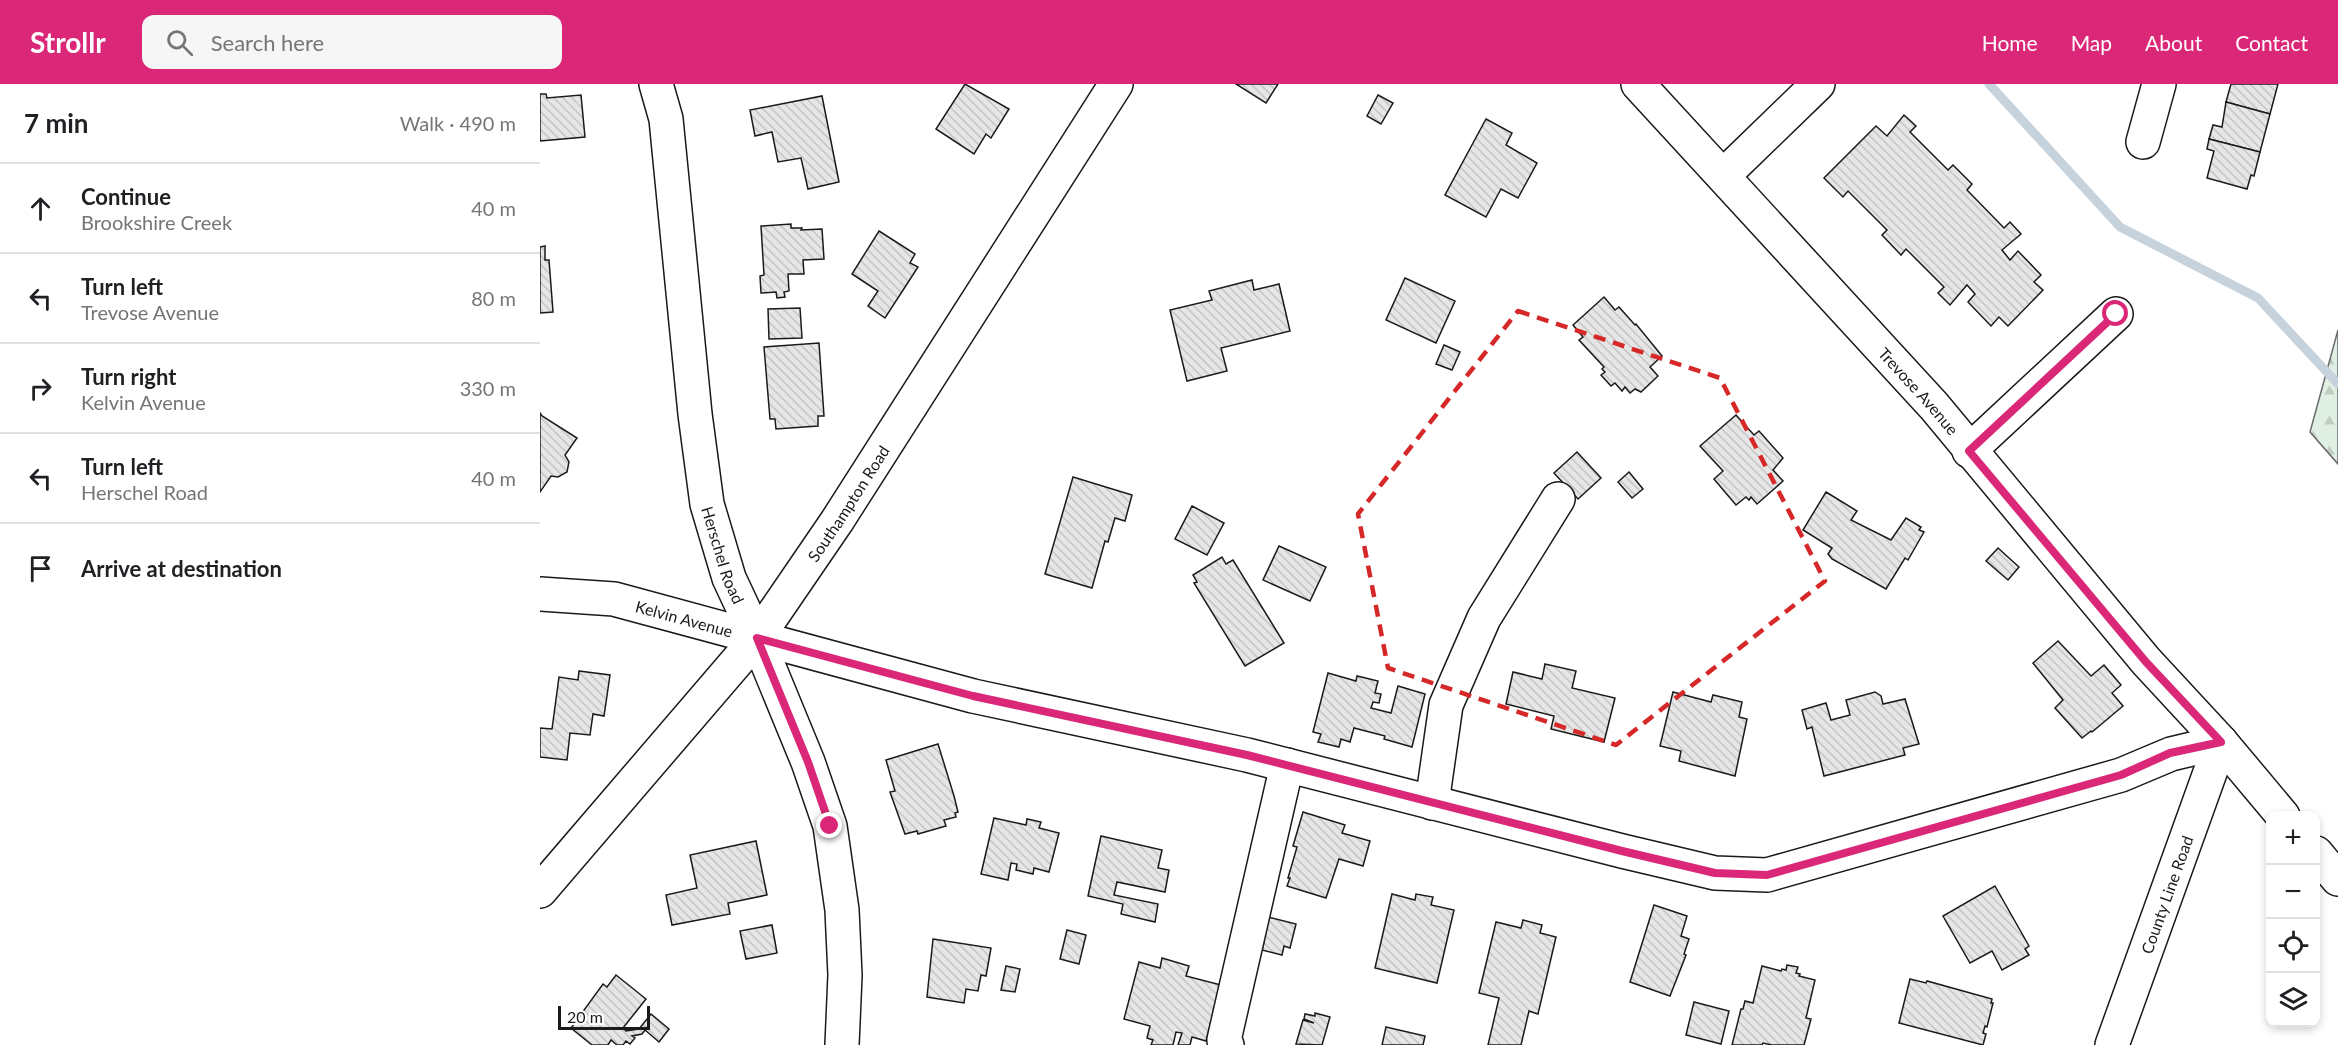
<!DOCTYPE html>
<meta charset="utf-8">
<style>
:root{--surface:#fff;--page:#f6f6f6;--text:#202124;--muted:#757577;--line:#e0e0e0;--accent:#db2777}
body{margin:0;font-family:Lato,sans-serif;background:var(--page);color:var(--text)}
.controls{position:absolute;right:18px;bottom:18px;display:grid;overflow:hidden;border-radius:12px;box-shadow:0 3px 9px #0003}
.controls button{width:54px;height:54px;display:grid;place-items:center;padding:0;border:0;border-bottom:2px solid var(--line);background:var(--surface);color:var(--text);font:30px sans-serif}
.scale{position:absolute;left:18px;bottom:15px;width:92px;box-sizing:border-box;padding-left:6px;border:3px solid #1a1a1a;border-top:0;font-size:16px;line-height:21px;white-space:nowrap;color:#1a1a1a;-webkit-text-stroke:4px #fff;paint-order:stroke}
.stop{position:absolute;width:18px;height:18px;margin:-14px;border:4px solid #db2777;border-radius:50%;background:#fff}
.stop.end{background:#db2777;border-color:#fff;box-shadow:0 2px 6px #0008}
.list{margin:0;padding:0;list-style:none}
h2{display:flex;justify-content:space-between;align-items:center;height:78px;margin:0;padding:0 24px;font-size:26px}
h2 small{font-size:20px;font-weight:400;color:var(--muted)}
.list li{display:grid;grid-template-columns:39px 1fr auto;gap:18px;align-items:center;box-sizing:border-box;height:90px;padding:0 24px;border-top:2px solid var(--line)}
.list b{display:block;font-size:22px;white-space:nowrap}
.list p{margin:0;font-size:20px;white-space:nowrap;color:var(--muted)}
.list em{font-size:20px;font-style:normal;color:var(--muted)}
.icon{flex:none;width:33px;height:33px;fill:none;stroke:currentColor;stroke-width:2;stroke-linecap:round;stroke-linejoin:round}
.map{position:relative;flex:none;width:1798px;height:961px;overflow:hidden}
header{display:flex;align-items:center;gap:36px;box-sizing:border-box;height:84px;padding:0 30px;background:var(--accent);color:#fff}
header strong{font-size:28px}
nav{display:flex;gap:33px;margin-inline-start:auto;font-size:21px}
.search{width:420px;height:54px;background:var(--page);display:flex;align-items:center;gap:15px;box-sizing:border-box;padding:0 21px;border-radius:12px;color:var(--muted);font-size:22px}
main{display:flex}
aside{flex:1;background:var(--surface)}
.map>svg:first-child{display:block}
.forest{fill:url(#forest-firs);stroke:#6a6a6a;stroke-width:1.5}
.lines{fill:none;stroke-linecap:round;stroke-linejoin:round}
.stream{stroke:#c6d2dc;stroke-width:9}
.building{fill:url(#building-back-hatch);stroke:#1a1a1a;stroke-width:1.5}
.minor-casing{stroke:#1a1a1a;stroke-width:36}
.minor{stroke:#fff;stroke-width:33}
.route{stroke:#db2777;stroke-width:8}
.marked{fill:none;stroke:#d62828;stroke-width:4.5;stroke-dasharray:12 8;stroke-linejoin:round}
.labels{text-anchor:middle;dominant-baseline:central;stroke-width:4.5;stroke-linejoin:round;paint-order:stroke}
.street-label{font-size:16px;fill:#1a1a1a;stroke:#fff}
</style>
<header>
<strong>Strollr</strong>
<div class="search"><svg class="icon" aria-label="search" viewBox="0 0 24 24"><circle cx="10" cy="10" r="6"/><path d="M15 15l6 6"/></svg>Search here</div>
<nav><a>Home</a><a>Map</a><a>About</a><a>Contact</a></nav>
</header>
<main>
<aside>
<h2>7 min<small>Walk · 490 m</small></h2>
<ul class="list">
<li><svg class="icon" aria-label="ahead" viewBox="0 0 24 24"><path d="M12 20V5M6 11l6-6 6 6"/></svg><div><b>Continue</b><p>Brookshire Creek</p></div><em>40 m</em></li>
<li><svg class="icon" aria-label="left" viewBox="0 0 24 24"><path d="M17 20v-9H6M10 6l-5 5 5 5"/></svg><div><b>Turn left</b><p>Trevose Avenue</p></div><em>80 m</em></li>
<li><svg class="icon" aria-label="right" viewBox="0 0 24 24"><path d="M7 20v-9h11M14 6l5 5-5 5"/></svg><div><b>Turn right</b><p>Kelvin Avenue</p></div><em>330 m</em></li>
<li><svg class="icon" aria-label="left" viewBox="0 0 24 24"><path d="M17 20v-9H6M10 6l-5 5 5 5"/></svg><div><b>Turn left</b><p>Herschel Road</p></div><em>40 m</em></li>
<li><svg class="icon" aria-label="arrive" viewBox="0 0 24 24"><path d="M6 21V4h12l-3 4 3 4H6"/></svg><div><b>Arrive at destination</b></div></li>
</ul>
</aside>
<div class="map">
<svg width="1798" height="961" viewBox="0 0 1798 961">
<defs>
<pattern id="forest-firs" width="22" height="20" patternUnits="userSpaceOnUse" patternTransform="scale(1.5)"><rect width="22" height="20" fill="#e0efe3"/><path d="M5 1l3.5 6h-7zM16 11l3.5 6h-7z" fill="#c0ccc2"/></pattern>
<pattern id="building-back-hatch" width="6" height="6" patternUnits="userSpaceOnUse" patternTransform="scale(1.5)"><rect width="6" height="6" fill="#e6e6e6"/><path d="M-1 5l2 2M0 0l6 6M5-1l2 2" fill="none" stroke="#c5c5c5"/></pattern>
</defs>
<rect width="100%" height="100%" fill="#fff"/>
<!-- forest -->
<polygon class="forest" points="1798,246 1798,380 1770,348"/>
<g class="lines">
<!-- stream -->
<polyline class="stream" points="1449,0 1580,143 1718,214 1798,300"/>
</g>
<!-- building -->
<g class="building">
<polygon points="425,0 469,25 451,54 446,50 434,70 396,45"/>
<polygon points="696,0 738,0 726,19"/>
<polygon points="1691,0 1738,0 1730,30 1686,18"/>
<polygon points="0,10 6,10 7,14 41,11 45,53 0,57"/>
<polygon points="838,11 853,19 841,40 827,32"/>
<polygon points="282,12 299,98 268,105 261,74 238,78 232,48 215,52 210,26"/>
<polygon points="1686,18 1730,30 1720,68 1669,55 1673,41 1682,43"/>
<polygon points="1364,31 1376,42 1370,48 1408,86 1413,81 1432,100 1427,106 1464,144 1470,138 1481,150 1462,166 1470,176 1478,167 1501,191 1494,198 1503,206 1468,242 1459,233 1451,242 1428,218 1435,210 1427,201 1410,221 1398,209 1404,203 1366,165 1361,171 1342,151 1347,146 1308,107 1303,113 1284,94 1336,42 1347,52"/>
<polygon points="946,35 972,49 966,61 997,79 978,114 961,105 946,133 905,111"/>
<polygon points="1669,55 1720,68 1714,92 1711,91 1707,105 1667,94 1674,67 1667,65"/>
<polygon points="251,140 251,144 262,144 261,146 282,145 284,175 263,176 264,190 248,190 249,207 244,208 245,213 237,214 236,208 221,209 220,192 224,191 221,142"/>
<polygon points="339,147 375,170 370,179 378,183 345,234 328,222 338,207 312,190"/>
<polygon points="5,162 5,176 9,176 13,228 0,229 0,163"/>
<polygon points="865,194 915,217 896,259 846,236"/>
<polygon points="712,196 714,206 739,200 750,247 681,264 687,287 647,297 630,226 672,216 669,207"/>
<polygon points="1064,213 1075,226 1079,223 1095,241 1096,240 1122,272 1110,283 1118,292 1101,308 1095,305 1090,309 1085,303 1082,307 1075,299 1071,302 1061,291 1065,288 1062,285 1064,283 1039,256 1043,253 1033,241"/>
<polygon points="260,224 262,254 229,255 228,225"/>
<polygon points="279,259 284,332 278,332 278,342 236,345 235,335 230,335 224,263"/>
<polygon points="904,261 920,268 912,286 896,280"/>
<polygon points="0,329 2,332 37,354 25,371 29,378 27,388 18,393 11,392 0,408"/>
<polygon points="1196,331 1214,351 1219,347 1243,374 1233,386 1243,397 1217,420 1211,413 1209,416 1206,413 1196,421 1174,395 1183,387 1160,362"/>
<polygon points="1037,368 1061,394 1038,415 1014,389"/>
<polygon points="1089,388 1103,405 1092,414 1078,398"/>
<polygon points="533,393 592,411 585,437 575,434 568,458 565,457 552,504 505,490"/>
<polygon points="1286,408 1317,427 1311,436 1351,456 1366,434 1381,443 1379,446 1384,448 1368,476 1365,474 1346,505 1292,475 1288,470 1292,464 1263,446"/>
<polygon points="652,422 684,439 667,471 635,455"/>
<polygon points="739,462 786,483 770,517 723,496"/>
<polygon points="1458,464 1479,483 1468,496 1446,477"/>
<polygon points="682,473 686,480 693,476 744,559 705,582 654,499 657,498 653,491"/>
<polygon points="1518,557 1551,592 1564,581 1581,601 1572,609 1583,622 1552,648 1551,647 1542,654 1515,624 1523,616 1493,579"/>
<polygon points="1005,580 1036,587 1032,604 1075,614 1064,658 1011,645 1014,632 966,620 973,588 1002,595"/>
<polygon points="39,587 70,591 64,632 53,630 50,651 30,649 27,676 0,673 0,644 12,645 19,593 38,596"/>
<polygon points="788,589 816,597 817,592 838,597 835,609 841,610 839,619 833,618 831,624 851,629 858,602 885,610 872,663 844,655 845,652 814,644 810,658 801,655 799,663 778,658 781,650 773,648"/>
<polygon points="1133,608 1171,618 1173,611 1202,618 1199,633 1207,635 1195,692 1139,677 1141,667 1120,662"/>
<polygon points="1335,608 1341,612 1343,620 1365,615 1379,660 1363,664 1365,671 1284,692 1272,643 1267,645 1262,626 1286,619 1291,636 1310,631 1306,616"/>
<polygon points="398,660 414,712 418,728 415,729 416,733 404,736 406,742 378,750 377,747 365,750 350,708 355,707 346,676"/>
<polygon points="763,728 805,741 802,749 830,757 823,782 799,775 786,814 747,802 750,794 748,794 757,763 753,762"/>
<polygon points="454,734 486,741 487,735 501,738 499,744 519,749 509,788 494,784 493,790 476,786 477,780 471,779 468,796 441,790"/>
<polygon points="561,752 622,766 618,784 629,786 625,808 577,798 574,811 618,820 615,838 581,830 583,820 548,812"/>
<polygon points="216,757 227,811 188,819 190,830 132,841 126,811 157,804 150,771"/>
<polygon points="1455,802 1489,862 1485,865 1489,871 1462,886 1452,867 1430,879 1403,832"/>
<polygon points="852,810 875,816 876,810 893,813 891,821 914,826 897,899 835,884"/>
<polygon points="1114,821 1147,832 1141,852 1149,855 1144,870 1146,871 1130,912 1090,898"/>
<polygon points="728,833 756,840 750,864 744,862 742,871 722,866 724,858 722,857"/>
<polygon points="983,836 1002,841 1000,849 1016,853 998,930 989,927 981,961 948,961 959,914 939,909 956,838 981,844"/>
<polygon points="232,841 237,869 206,875 200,847"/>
<polygon points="527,846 546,851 539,880 520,875"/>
<polygon points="393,855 451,864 446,892 441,891 438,907 426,905 424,919 387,913"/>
<polygon points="622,874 649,882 646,892 681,901 666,957 652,953 650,961 638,961 642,949 636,948 633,961 611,961 613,956 607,954 610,942 584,935 599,878 620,884"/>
<polygon points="1247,881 1258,883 1256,889 1260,890 1259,892 1275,896 1266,934 1271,935 1264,961 1232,961 1223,959 1222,961 1192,961 1201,925 1203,925 1205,917 1213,919 1222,882 1241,887 1242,885 1246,886"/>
<polygon points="466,882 480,885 475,908 461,906"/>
<polygon points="76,891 106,915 83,944 86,947 99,945 111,930 129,945 119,958 105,946 102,950 92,952 95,954 90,960 86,957 83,961 77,961 71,956 68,961 52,961 31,944 63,900 67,903"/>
<polygon points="1370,895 1386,899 1387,897 1452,915 1451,919 1453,919 1447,943 1445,942 1443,949 1446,950 1443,961 1359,939"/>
<polygon points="1154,918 1189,927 1181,960 1146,951"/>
<polygon points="775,929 790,933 782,961 756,960 763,936 774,939 764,935 765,930 775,932"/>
<polygon points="846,943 885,952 883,961 842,961"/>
</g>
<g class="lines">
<defs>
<g id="minor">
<path id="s1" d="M116,0L126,35L155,330L167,420L189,494L217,554L268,678L290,742L302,826L305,891L302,961"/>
<path id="s2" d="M1098,0L1394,322L1606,577L1681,658L1743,732"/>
<polyline points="1603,58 1619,0"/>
<polyline points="1183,92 1278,0"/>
<polyline points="1429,367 1576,230"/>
<path id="s3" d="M0,510L74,515L433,612L707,671L1082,767L1175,789L1227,791L1581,691L1631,670L1681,658"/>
<polyline points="892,719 906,621 944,534 1018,415"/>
<polyline points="1776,769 1798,795"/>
<path id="s4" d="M0,807L217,554L297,437L576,0"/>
<polyline points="687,961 684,956 747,681"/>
<path id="s5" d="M1572,961L1681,658"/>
</g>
</defs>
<!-- minor casing -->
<use href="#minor" class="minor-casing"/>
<!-- minor -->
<use href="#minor" class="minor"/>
</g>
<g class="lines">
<!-- route -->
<polyline class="route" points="290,742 268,678 217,554 433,612 707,671 1082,767 1175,789 1227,791 1581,691 1630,669 1681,658 1606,578 1429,367 1576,230"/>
</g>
<!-- marked area -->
<path class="marked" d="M978,227L1180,294L1285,497L1076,661L848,584L818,430Z"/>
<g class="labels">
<!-- street labels -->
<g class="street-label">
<text stroke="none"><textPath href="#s2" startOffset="416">Trevose Avenue</textPath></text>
<text stroke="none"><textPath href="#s4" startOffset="496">Southampton Road</textPath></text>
<text stroke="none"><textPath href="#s1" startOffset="477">Herschel Road</textPath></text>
<text stroke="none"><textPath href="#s3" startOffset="147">Kelvin Avenue</textPath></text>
<text stroke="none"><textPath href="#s5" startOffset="160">County Line Road</textPath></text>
</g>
</g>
</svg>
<div class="controls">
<button>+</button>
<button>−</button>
<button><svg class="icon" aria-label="locate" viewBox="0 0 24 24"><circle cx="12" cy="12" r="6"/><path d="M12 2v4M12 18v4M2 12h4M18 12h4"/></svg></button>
<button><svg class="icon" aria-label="layers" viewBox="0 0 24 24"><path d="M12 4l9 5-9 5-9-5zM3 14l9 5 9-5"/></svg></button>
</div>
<div class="scale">20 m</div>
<div class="stop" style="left:1576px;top:230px"></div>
<div class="stop end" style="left:290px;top:742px"></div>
</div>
</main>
